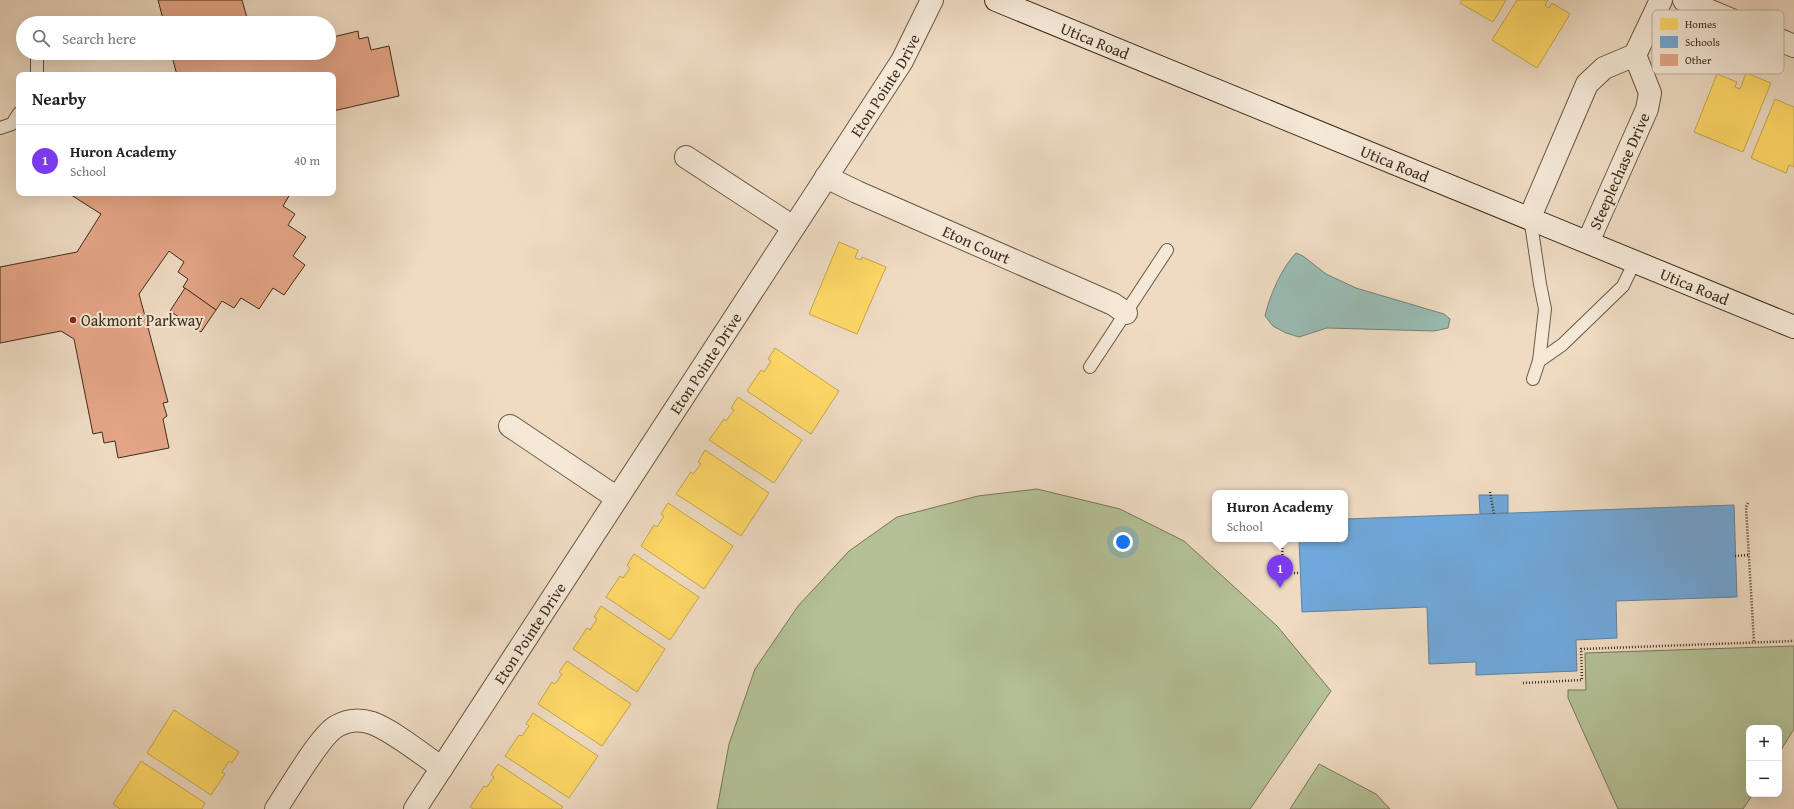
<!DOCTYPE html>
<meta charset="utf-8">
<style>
:root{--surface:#fff;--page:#f6f6f6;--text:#222;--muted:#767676;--line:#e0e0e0;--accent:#7c3aed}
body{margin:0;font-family:"Gentium Book Plus",serif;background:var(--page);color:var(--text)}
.controls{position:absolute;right:12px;bottom:12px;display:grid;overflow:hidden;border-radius:8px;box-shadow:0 4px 16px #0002}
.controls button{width:36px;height:36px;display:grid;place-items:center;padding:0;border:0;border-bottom:1px solid var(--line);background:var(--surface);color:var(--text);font:20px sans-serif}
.you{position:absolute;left:1123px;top:542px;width:14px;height:14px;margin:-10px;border:3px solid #fff;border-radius:50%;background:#1a73e8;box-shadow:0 0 0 6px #1a73e833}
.badge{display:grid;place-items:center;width:26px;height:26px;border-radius:50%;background:var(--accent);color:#fff;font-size:13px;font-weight:700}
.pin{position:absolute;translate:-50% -33px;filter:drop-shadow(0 1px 2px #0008)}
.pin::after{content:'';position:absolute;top:21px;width:14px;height:12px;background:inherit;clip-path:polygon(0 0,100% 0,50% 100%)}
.popup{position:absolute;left:1212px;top:490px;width:136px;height:52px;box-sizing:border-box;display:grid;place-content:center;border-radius:8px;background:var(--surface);filter:drop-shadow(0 1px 3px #0005);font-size:13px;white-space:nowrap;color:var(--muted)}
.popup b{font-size:15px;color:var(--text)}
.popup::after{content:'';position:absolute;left:50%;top:100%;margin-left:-8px;border:8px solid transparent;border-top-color:var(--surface)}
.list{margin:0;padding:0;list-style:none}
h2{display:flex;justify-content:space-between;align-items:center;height:52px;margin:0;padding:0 16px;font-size:17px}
h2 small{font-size:13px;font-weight:400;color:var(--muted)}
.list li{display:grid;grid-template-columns:26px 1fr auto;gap:12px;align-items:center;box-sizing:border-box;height:72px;padding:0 16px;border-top:1px solid var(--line)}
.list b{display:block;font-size:15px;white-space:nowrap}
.list p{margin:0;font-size:13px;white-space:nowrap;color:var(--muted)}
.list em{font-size:13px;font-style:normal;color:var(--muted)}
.icon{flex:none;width:22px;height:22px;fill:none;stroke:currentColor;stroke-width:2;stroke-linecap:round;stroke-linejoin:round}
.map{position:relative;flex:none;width:1794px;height:809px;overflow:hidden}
.search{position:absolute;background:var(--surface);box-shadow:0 4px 16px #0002;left:16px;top:16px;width:320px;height:44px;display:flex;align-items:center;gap:10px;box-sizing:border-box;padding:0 14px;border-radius:22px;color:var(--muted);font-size:15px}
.panel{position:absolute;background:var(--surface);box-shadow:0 4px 16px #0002;left:16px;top:72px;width:320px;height:124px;border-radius:8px}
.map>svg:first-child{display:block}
.green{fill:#b4c197;stroke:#797658}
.water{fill:#99bbb3;stroke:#758276}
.homes{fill:#ffd966;stroke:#c5a54f}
.schools{fill:#6fa8dc;stroke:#6083a2}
.building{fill:#e4a586;stroke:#3e2c1a}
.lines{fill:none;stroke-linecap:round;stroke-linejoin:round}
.lane-casing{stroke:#6a5844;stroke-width:14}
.street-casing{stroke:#6a5844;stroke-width:24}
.secondary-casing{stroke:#3e2c1a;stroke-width:24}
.path{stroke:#3e2c1a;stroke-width:2.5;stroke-dasharray:1 2;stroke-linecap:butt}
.lane{stroke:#f4e8d7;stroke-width:12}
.street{stroke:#f4e8d7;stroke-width:22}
.secondary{stroke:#f4e8d7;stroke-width:22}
.poi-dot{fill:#8f2418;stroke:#f4e8d7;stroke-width:1.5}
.labels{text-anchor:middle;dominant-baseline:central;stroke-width:4;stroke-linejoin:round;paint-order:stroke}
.street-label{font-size:16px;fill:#3e2c1a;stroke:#f4e8d7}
.poi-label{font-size:16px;fill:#3e2c1a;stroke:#f4e8d7;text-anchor:start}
.key{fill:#f4e8d7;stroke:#bdb09e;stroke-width:1}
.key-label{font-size:11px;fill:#3e2c1a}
</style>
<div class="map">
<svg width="1794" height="809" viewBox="0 0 1794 809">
<rect width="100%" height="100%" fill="#eedbc2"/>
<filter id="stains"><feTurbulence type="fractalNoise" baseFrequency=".005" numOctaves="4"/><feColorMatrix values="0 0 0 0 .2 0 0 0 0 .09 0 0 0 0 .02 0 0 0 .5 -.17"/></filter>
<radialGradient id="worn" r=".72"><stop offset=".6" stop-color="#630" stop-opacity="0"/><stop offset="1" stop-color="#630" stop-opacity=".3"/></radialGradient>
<!-- green -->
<g class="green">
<polygon points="1037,489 1120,509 1184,541 1277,626 1331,691 1250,809 717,809 729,744 755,669 798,606 849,551 897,517 978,496"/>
<polygon points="1794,646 1794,729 1779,753 1779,728 1749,728 1749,794 1753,794 1743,809 1618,809 1568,698 1568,690 1586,690 1585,653"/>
<polygon points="1319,764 1376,794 1390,809 1290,809"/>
</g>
<!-- water -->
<path class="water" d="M1296,253L1303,256L1326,274L1356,288L1444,314L1450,319L1448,328L1434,331L1327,328L1299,337L1286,333L1273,326L1265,316C1269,297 1282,267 1296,253Z"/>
<!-- homes -->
<g class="homes">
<polygon points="1462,0 1506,0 1493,22 1460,3"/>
<polygon points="1517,0 1548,0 1545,5 1549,8 1552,3 1570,14 1537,68 1492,40"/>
<polygon points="1746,73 1771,83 1743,152 1694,132 1717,74 1737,82 1735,87 1740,89"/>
<polygon points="1775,99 1794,107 1794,167 1789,165 1786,173 1751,158"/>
<polygon points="839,242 858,250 855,258 861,260 862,257 886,267 857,334 809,314"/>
<polygon points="775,348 839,391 811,434 747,391 761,370 764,372 771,361 768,359"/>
<polygon points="738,397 802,440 774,483 709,440 724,419 726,421 734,410 731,408"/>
<polygon points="705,450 769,493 741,536 676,494 691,472 693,474 701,464 698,462"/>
<polygon points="668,503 733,546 704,589 641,546 654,525 657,527 664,516 661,514"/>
<polygon points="634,554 699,597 670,640 606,597 620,576 623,578 630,568 627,565"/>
<polygon points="601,606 665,649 637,692 573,649 587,628 590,630 597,619 594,617"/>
<polygon points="567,661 631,704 602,746 538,704 552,682 555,684 562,674 559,672"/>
<polygon points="174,710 239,752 232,763 229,761 222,772 225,774 211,795 147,753"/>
<polygon points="533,713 598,756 569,798 505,756 519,735 522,736 529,726 526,724"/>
<polygon points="141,761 205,803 202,809 120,809 113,804"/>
<polygon points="498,764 563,807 561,809 473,809 470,807 484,786 487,787 494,777 491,775"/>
</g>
<!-- schools -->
<g class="schools">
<polygon points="1479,495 1508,495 1508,513 1480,514"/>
<polygon points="1734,505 1737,597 1616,601 1617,638 1576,640 1577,671 1476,675 1476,662 1429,664 1427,607 1302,612 1299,539 1345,539 1345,519"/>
</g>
<!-- building -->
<g class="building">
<polygon points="158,0 242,0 248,21 244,23 164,23"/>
<polygon points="358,31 359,39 368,37 371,50 389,46 399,96 333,111 333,75 177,75 171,53 329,53 329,38"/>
<polygon points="68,193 284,193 289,196 283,206 295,214 288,225 306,237 293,256 305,265 284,295 273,288 259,309 241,298 234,308 222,301 216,310 183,287 188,279 178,272 184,262 169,251 139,294 168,402 163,403 167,416 163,419 169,448 118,458 115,441 104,443 102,432 93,434 74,339 61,331 0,343 0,267 77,252 101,214"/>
<polygon points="185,288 216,310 201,332 170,311"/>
</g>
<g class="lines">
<defs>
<g id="lane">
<polyline points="37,75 37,53"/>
<polyline points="0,128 12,124 19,113"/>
<polyline points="1530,217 1540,284 1545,309 1539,361"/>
<polyline points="1090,367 1167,250"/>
<polyline points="1533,379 1539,361 1562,345 1623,286 1635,261"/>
</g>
<g id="street">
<polyline points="1684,0 1794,46"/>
<polyline points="1635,55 1661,0"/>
<polyline points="686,157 793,227"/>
<path id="s1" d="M826,177L857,192L1113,304L1126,313"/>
<polyline points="1530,217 1587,84 1604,68 1635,55 1650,93 1647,109 1588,242"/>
<polyline points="510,426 617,498"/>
<path d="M276,809C289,790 320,735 337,726C348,720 360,719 372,723C392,730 423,755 442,768"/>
<path id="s2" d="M415,809L902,61L932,0"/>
</g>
<g id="secondary">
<path id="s3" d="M996,0L1794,327"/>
</g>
</defs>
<!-- lane casing -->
<use href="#lane" class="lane-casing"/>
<!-- street casing -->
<use href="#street" class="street-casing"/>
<!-- secondary casing -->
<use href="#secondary" class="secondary-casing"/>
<!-- path -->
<g class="path">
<polyline points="1490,492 1494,514"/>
<polyline points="1748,503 1746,507 1754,642"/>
<polyline points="1282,539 1283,573 1300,573"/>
<polyline points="1735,556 1749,555"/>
<polyline points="1523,683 1582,680 1581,649 1794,641"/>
</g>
<!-- lane -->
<use href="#lane" class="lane"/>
<!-- street -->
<use href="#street" class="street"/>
<!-- secondary -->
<use href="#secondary" class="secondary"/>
</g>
<!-- markers -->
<circle class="poi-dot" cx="73" cy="320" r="4"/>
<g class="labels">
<!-- street labels -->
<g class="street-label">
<text stroke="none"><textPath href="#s3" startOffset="107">Utica Road</textPath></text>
<text stroke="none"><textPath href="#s2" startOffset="863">Eton Pointe Drive</textPath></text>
<text stroke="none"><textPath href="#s3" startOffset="431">Utica Road</textPath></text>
<text transform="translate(1619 171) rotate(-66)">Steeplechase Drive</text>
<text stroke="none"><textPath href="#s1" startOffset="165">Eton Court</textPath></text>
<text stroke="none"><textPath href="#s3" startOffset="755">Utica Road</textPath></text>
<text stroke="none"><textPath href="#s2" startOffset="532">Eton Pointe Drive</textPath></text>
<text stroke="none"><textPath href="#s2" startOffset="210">Eton Pointe Drive</textPath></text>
</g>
<!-- poi labels -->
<g class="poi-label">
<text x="81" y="320">Oakmont Parkway</text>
</g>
</g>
<!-- legend -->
<rect x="1652" y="10" width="132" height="64" rx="6" class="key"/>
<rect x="1660" y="18" width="18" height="12" fill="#ffd966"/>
<rect x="1660" y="36" width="18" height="12" fill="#6fa8dc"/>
<rect x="1660" y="54" width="18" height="12" fill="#e4a586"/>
<g class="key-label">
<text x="1685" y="28">Homes</text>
<text x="1685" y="46">Schools</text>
<text x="1685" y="64">Other</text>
</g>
<rect width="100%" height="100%" filter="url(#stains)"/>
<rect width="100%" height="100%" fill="url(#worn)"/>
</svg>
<div class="controls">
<button>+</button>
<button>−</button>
</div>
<div class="you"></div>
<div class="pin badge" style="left:1280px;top:588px">1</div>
<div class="popup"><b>Huron Academy</b>School</div>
<div class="search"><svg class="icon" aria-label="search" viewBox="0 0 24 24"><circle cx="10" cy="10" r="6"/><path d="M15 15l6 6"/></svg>Search here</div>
<section class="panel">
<h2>Nearby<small></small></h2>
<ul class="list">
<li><span class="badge">1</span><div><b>Huron Academy</b><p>School</p></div><em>40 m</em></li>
</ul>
</section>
</div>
